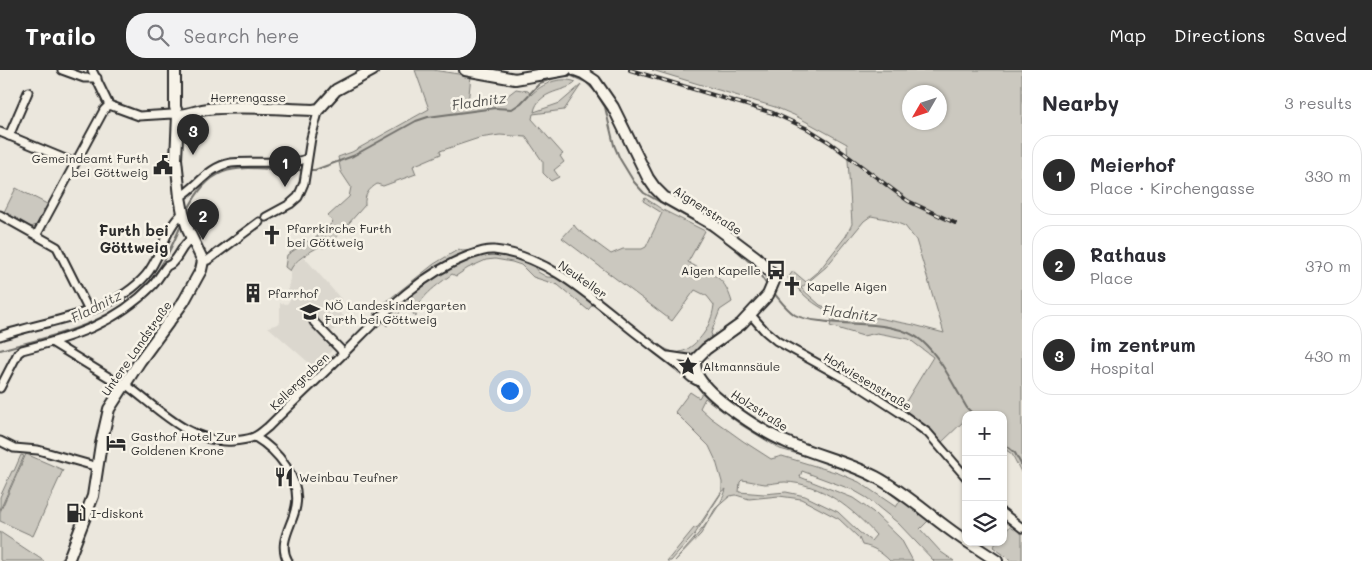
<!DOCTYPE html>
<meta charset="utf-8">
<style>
:root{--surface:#fff;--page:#f2f2f3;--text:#2b2b33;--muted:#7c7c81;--line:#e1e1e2;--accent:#2b2b2b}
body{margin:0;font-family:Mali,sans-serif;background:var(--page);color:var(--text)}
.controls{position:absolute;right:15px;bottom:15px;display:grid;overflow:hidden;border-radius:10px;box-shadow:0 1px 4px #0004}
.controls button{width:45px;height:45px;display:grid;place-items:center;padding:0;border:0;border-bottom:1px solid var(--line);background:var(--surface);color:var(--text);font:25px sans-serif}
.compass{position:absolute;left:902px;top:15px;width:45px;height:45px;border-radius:50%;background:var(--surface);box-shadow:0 1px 4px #0004;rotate:231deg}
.you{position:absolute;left:509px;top:320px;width:18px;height:18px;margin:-12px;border:4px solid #fff;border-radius:50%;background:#1a73e8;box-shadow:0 0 0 8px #1a73e833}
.badge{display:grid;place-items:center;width:32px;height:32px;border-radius:50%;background:var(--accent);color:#fff;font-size:16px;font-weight:700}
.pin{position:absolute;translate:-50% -41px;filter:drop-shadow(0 1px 2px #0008)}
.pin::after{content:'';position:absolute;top:26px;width:18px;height:15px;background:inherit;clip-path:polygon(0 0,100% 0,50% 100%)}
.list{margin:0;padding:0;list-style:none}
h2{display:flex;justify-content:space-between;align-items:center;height:65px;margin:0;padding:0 20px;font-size:21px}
h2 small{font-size:16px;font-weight:400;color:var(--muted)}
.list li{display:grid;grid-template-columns:32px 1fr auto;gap:15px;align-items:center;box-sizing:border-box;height:80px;margin:0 10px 10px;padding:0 10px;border:1px solid var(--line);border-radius:20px}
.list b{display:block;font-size:19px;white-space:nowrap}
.list p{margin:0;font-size:16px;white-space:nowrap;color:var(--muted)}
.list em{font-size:16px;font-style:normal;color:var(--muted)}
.icon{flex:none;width:28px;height:28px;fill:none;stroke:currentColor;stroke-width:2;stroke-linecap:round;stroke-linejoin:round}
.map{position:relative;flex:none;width:1022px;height:491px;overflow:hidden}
header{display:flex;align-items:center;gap:30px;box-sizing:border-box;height:70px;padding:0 25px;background:var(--accent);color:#fff}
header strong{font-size:24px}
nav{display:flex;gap:28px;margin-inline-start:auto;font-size:18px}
.search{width:350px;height:45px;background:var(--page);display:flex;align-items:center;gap:12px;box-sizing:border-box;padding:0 18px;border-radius:20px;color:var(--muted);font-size:19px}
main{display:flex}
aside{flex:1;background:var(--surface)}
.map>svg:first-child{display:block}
.built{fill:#dbd7ce}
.green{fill:#cbc8bf;stroke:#7b7a75;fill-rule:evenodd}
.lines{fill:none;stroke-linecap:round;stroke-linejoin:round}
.stream{stroke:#72716c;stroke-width:2}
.street-casing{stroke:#2b2b2b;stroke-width:11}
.secondary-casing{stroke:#2b2b2b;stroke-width:14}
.street{stroke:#f7f3e8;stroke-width:7}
.secondary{stroke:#f7f3e8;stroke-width:10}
.rail-casing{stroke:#2b2b2b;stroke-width:4}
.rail{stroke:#f7f3e8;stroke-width:2;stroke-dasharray:5.5;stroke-linecap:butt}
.labels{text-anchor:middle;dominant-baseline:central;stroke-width:5;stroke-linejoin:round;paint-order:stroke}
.street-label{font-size:12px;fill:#2b2b2b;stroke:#f7f3e8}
.poi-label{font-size:12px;fill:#2b2b2b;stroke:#f7f3e8;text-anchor:start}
.water-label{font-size:14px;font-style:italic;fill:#555451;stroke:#f7f3e8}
.quarter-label{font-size:15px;font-weight:bold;fill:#2b2b2b;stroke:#f7f3e8}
</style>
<header>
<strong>Trailo</strong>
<div class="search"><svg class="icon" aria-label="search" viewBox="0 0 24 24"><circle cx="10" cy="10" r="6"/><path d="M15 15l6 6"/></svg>Search here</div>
<nav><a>Map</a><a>Directions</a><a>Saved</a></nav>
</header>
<main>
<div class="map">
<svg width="1022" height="491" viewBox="0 0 1022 491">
<rect width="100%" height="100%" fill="#ebe7dd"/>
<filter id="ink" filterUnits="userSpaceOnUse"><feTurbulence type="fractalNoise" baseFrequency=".02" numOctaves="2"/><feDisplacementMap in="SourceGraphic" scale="10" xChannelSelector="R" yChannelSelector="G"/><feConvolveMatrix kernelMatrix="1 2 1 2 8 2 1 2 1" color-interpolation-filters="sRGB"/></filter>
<g filter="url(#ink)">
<!-- built -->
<polygon class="built" points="304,187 341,229 334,236 346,249 326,267 333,274 332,276 334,278 315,298 268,257 278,254 280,252 280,233 287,234 293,225 288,220 292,197"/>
<!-- green -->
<g class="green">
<path d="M415,0H433L471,6L468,33H498L516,19L528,21L531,25C543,13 560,6 576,12C568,22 538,19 534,42L560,33L581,15L564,40L533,44L532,49L563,84L560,86L564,92L554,100L559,107L551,111L543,103V92L526,67L500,65L479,68L440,81L441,84L413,96L416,104L383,116L377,114C369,119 364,125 365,135L333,171L323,178L320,176C310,182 294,190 290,201L285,197L287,185L308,171L310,173L333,152L328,146L349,127L351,117L341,102L338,87L352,82L429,39Z"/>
<path d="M652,0H1022V404L1012,384L1003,378V345H966V349L941,373L930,359L902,338L933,287L909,269L877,263L863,266L830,256L833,244C811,233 804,226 788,208L793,201L806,212L818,202L846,166L852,154L847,74L794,45L775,37ZM909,22H939V52H909ZM871,146L887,149L905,156L916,170L944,263L914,255L830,239L820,235L801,218L826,197L864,151Z"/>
<polygon points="16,118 49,135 39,154 31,157 4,142"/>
<path d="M645,128L663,140L705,161L688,192C712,207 723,202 732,232L720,240L711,263L713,269C693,287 679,291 655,277L656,273C661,276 668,281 674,282C686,285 702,268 707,258C711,250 713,243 714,235L707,226L695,220L672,251L562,168L574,155L577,159L611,184L623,179H642L646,177L662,143L643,131Z"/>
<path d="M459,179L462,181L476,180L496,183L532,194L538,202L547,207L560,208L594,233L588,240L558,215L533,207L521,195L512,192L495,189L486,190L468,198L456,206L452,204C438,215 416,228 416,247L406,236L387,256L373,242L434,194Z"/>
<path d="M703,321L728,341L876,411L930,449L920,459L941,482L954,491H934L898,453L867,428L853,420L802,401L800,407L853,428L873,442L901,469L913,491H890C882,483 874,477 862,475L859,468L839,449L801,429L779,426L749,429L736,425L730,426L715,439L701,464L675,491C689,475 722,438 726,419L722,422L695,464L671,491H667L694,458L698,457L722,421V412L716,391L709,376L675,342L690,322L699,328ZM705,328L741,355L780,379L840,396L875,412L900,431L896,437L859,412L838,403L782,386L771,389L743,371L711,348L700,338ZM742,410C750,411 758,413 765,414C772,414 778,412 785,412C821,413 853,439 876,465L871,471L859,462L838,442L805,426L786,422L764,424L739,422L740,412Z"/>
<polygon points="26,384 63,400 33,466 0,451 0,442"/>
<polygon points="21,385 24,386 0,440 0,427 12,401 14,401"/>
<polygon points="1011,455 1022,463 1022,491 1012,491 993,477 997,472 1003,472 1003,465"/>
<polygon points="0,462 44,491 2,491 0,490"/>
</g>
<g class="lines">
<!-- stream -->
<g class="stream">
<polyline points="307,100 315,100 353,86 416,51 428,47 495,38 512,39 521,33 540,13 560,6 572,6 586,12 595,21 605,37 614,75 620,89 634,112 644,123 717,164 733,177 754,196 767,215"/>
<path d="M187,142C215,81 250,102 303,100"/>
<path d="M773,222C780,230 786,239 795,245C802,249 812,250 821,251C851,256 897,250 922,271C942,289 953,315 967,338L974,345"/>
<path d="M0,280C54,265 112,255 151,210C164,195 174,172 182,153"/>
<polyline points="1003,373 1015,383 1022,396"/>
</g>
<defs>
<g id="street">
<polyline points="62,0 84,8 97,8"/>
<polyline points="92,0 109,35"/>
<polyline points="0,62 75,93"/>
<polyline points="9,66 28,22"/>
<path d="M180,127C198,116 208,97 231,93C247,90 298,96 307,88"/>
<polyline points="0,145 57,177 89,241"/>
<polyline points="266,147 290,134 298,127 304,113 311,68 319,39"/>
<polyline points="37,164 104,40 109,35 139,46 172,44 178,45"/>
<polyline points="203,191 208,190 259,152"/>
<polyline points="750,244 765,261 777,271 862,318 899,342 928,363 966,407"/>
<polyline points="314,252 340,279 343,284"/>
<path d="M0,266C47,250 112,245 146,205C161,188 165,157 183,143"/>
<polyline points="53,273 123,316"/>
<polyline points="668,286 695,290"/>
<path d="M125,314C157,337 189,374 233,371C240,370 249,370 256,366C260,364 264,360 268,357C293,332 319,308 344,283C381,246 418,205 468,186C476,183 485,179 494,180C543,185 584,221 621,251C640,267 661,282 680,297C687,303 692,311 701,312"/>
<path d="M0,318L18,283L22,280C73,267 115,254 153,215C158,209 162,202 167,196C168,196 173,193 173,192C181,184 182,174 192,169"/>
<path d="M255,367C277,380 301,408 296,436C293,455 277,472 288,491"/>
<polyline points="0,371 14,378 38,380 98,397"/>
<polyline points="1003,443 1022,458"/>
</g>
<g id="secondary">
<polyline points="465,0 515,9 566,0"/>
<path d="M575,0L583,3L595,11L613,37L648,108L655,118L664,127L712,154L756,187L771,203L774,211L768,225L741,254L706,279L695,290C695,298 696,305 701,311C715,331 761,361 784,371C814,385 846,391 876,407C908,424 935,451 966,471"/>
<path d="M178,45C188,45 198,40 208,39C243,35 279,39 313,40L319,39L336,20L373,0"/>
<polyline points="968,472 997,491"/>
<polyline points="68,491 93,426 101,374 109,339 140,291 184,231 201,200 203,191 189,162 183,143 180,127 176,89 178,45 175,37 175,0"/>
</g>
</defs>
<!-- street casing -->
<use href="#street" class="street-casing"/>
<!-- secondary casing -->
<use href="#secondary" class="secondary-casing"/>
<!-- street -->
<use href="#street" class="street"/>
<!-- secondary -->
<use href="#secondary" class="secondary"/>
<defs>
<polyline id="rail" points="630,0 773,43 808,59 829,72 908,131 955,153"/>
</defs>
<!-- rail casing -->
<use href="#rail" class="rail-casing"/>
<!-- rail -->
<use href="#rail" class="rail"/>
</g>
</g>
<!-- icons -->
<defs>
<symbol id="civic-bare" viewBox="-9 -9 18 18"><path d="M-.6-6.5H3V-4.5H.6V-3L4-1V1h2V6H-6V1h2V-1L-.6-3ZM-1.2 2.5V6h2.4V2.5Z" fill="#2b2b2b" stroke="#f7f3e8" stroke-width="2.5" paint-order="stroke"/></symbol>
<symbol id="church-bare" viewBox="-9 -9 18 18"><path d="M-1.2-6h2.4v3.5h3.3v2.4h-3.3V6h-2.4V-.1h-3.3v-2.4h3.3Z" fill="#2b2b2b" stroke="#f7f3e8" stroke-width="2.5" paint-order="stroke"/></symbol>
<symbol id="bus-bare" viewBox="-9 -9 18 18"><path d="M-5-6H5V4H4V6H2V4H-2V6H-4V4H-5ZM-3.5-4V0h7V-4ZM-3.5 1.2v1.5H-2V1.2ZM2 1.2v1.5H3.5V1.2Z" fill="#2b2b2b" stroke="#f7f3e8" stroke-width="2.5" paint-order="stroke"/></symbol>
<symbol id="building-bare" viewBox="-9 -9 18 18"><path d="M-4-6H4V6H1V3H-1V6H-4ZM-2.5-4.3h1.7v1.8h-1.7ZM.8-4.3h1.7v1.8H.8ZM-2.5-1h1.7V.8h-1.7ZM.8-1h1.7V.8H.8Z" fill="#2b2b2b" stroke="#f7f3e8" stroke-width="2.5" paint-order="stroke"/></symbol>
<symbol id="school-bare" viewBox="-9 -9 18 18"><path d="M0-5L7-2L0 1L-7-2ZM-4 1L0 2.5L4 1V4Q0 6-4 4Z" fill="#2b2b2b" stroke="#f7f3e8" stroke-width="2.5" paint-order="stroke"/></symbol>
<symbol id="sight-bare" viewBox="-9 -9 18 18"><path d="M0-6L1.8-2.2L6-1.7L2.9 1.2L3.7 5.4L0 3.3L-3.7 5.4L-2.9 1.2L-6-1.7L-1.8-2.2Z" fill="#2b2b2b" stroke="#f7f3e8" stroke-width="2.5" paint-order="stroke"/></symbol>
<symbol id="hotel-bare" viewBox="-9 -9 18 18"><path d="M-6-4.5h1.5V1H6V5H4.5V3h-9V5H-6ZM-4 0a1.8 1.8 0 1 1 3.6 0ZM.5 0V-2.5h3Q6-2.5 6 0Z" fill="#2b2b2b" stroke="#f7f3e8" stroke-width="2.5" paint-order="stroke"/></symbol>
<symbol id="restaurant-bare" viewBox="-9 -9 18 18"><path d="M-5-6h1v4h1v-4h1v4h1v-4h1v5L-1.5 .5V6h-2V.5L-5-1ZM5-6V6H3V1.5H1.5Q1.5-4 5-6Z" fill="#2b2b2b" stroke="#f7f3e8" stroke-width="2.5" paint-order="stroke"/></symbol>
<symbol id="fuel-bare" viewBox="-9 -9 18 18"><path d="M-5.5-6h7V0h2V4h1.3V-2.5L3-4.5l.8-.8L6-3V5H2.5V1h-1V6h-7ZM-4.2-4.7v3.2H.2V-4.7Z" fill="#2b2b2b" stroke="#f7f3e8" stroke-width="2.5" paint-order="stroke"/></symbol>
</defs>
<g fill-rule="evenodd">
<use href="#civic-bare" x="149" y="81" width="28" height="28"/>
<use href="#church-bare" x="258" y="151" width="28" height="28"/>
<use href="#bus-bare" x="762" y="186" width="28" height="28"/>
<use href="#church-bare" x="778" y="202" width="28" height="28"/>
<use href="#building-bare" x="239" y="209" width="28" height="28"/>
<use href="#school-bare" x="296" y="228" width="28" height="28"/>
<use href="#sight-bare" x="674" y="282" width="28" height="28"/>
<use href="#hotel-bare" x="102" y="359" width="28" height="28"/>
<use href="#restaurant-bare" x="270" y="393" width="28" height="28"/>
<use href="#fuel-bare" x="62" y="429" width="28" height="28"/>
</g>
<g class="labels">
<!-- street labels -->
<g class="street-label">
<text x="248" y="27">Herrengasse</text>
<text transform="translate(708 140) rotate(33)">Aignerstraße</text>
<text transform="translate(583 209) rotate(35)">Neukeller</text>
<text transform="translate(136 278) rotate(-55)">Untere Landstraße</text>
<text transform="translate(299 311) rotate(-44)">Kellergraben</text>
<text transform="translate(868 311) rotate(31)">Hofwiesenstraße</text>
<text transform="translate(760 340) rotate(33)">Holzstraße</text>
</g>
<!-- poi labels -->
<g class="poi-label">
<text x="148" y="88" text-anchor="end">Gemeindeamt Furth<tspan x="148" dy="14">bei Göttweig</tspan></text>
<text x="287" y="158">Pfarrkirche Furth<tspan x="287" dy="14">bei Göttweig</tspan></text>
<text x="761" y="200" text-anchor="end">Aigen Kapelle</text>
<text x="807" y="216">Kapelle Aigen</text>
<text x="268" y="223">Pfarrhof</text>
<text x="325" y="235">NÖ Landeskindergarten<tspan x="325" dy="14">Furth bei Göttweig</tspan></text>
<text x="703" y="296">Altmannsäule</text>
<text x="131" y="366">Gasthof Hotel Zur<tspan x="131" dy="14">Goldenen Krone</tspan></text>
<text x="299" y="407">Weinbau Teufner</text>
<text x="91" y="443">I-diskont</text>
</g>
<!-- water labels -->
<g class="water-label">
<text transform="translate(479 31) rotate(-8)">Fladnitz</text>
<text transform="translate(96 236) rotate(-27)">Fladnitz</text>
<text transform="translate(850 243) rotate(7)">Fladnitz</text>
</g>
<!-- quarter labels -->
<g class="quarter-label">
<text x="134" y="160">Furth bei<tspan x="134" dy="17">Göttweig</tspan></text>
</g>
</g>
</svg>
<div class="controls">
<button>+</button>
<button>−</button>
<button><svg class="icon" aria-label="layers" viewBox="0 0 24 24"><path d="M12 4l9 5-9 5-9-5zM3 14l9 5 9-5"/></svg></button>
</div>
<svg class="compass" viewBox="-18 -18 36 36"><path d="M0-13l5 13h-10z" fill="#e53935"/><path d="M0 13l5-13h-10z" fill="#7c7c81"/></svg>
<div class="you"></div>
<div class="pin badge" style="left:285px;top:117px">1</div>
<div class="pin badge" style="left:203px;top:170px">2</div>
<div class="pin badge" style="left:193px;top:85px">3</div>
</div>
<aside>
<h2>Nearby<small>3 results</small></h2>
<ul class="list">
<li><span class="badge">1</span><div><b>Meierhof</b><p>Place · Kirchengasse</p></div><em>330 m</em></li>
<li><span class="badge">2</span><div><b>Rathaus</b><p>Place</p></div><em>370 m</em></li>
<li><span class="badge">3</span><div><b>im zentrum</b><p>Hospital</p></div><em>430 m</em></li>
</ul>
</aside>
</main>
